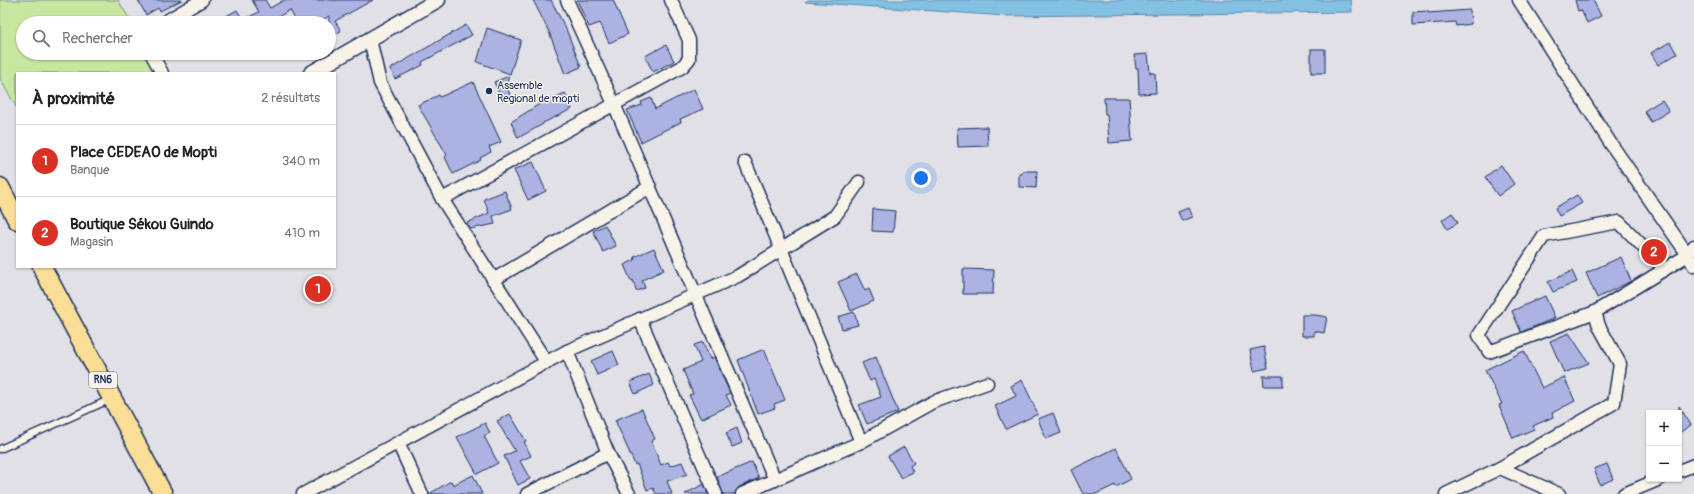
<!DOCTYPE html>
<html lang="fr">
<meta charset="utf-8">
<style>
:root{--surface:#fff;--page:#f2f2f2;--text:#222;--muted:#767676;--line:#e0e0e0;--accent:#d93025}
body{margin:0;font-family:Pangolin,sans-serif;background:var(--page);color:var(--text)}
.controls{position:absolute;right:12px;bottom:12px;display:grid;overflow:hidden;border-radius:0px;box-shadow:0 1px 3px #0004}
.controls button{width:36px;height:36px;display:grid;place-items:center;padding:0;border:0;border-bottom:1px solid var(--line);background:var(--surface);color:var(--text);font:20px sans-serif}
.you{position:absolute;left:921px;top:178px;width:14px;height:14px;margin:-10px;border:3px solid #fff;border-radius:50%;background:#1a73e8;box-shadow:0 0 0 6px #1a73e833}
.badge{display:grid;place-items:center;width:26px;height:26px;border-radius:50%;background:var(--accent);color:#fff;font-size:13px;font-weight:700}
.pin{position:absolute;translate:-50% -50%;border:2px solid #fff;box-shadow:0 1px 4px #0006}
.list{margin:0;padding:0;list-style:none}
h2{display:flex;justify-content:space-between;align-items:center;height:52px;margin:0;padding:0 16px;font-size:17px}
h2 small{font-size:13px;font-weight:400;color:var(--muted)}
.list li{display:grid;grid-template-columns:26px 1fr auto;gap:12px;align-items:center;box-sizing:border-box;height:72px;padding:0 16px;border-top:1px solid var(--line)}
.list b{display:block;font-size:15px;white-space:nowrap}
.list p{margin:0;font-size:13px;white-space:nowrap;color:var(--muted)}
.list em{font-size:13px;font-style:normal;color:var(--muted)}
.icon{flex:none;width:22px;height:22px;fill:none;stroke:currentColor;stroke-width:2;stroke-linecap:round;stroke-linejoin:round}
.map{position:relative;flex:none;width:1694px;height:494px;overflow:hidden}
.search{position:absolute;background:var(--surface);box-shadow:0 1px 3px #0004;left:16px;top:16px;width:320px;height:44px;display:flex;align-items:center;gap:10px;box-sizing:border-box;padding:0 14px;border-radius:22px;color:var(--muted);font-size:15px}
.panel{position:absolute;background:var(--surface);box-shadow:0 1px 3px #0004;left:16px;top:72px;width:320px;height:196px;border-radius:0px}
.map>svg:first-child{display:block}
.green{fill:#c7e69e;stroke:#718a7e}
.water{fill:#83c1e3;stroke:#5987ae}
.building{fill:#acb3e3;stroke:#1b2f5e}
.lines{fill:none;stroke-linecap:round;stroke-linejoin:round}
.service-casing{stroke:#1b2f5e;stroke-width:9}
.minor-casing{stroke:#1b2f5e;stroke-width:15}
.tertiary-casing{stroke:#1b2f5e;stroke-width:17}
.primary-casing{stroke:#1b2f5e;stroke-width:21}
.service{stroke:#f7f3e8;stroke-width:6}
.minor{stroke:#f7f3e8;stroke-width:12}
.tertiary{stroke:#f7f3e8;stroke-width:14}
.primary{stroke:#fbde96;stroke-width:18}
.poi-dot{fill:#1b2f5e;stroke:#f7f3e8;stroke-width:1.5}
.labels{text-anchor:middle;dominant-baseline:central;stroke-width:3;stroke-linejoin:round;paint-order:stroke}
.shield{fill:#f7f3e8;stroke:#5d6a87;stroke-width:1}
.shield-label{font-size:10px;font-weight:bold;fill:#1b2f5e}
.poi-label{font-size:11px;fill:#1b2f5e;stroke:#f7f3e8;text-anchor:start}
</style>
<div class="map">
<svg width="1694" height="494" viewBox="0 0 1694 494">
<rect width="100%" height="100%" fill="#e0e0e6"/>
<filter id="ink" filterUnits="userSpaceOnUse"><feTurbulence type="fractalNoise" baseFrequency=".025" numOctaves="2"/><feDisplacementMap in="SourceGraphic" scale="8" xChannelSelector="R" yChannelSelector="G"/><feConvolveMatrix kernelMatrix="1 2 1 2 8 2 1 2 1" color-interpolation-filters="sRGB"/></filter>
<g filter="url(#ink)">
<!-- green -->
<polygon class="green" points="0,0 118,0 132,23 23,23 23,53 149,53 161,73 17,73 17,108 0,79"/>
<!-- water -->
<polygon class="water" points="808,0 1351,0 1352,12 1006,16 805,2"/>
<!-- building -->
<g class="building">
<polygon points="138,0 182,0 160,11 158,8 146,15"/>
<polygon points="252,0 265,0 270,8 284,0 373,0 335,21 341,31 329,37 329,16 318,23 297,23 290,10 267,23 214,23 237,10 243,20 259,12"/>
<polygon points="533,0 551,0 566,29 581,67 565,74 549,32"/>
<polygon points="577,0 613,0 628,34 609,43 600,23 589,27"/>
<polygon points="1575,0 1593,0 1601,16 1587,23 1581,10 1578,11"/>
<polygon points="1470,10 1471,24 1456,26 1455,22 1413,25 1413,12 1428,11 1428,13"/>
<polygon points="466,25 472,35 422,62 423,65 395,79 390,69"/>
<polygon points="487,28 521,40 510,74 477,62"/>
<polygon points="1670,42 1677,54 1658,65 1651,53"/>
<polygon points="666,45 674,61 653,72 645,56"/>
<rect x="1311" y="49" width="14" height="24"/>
<polygon points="1148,54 1150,73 1155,73 1156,93 1139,94 1138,68 1136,68 1134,55"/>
<polygon points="509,76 506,85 511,97 502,101 494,82"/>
<polygon points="473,82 501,142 489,147 491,152 480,158 481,160 453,174 445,157 447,155 418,105 439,95 440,97"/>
<polygon points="694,89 703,109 680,119 681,122 641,142 627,110 642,105 641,102 651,98 655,109"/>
<polygon points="565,93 572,109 543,123 543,124 518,138 511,122 538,105"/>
<polygon points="1104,98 1129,98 1132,141 1109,143 1107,114 1105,114"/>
<polygon points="1662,100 1669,111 1651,122 1644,111"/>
<polygon points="987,127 988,146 958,147 957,128"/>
<polygon points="533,162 546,191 528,200 514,170"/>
<polygon points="1501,165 1514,184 1498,196 1485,177"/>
<polygon points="1022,171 1037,171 1036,188 1019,187 1019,174 1022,174"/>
<polygon points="505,191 512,209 493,216 495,224 470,229 467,223 489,213 484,199"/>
<polygon points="1577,195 1582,203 1559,216 1555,208"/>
<polygon points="1188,208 1192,217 1182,221 1178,212"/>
<polygon points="873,209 895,211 893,232 872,231"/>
<polygon points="1452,213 1458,223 1447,229 1442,220"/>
<polygon points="605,225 616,246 603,252 593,231"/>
<polygon points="654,248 664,270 642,280 645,288 636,291 633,280 631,281 624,265 635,260 634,257"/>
<polygon points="1621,257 1631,281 1597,298 1586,273"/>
<polygon points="963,269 994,270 993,294 963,294"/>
<polygon points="1572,271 1577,282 1553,292 1548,282"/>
<polygon points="857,274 865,291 869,289 874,301 851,311 838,282"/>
<polygon points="1545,296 1555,318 1521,332 1512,311"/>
<polygon points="854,312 858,325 842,329 838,317"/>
<polygon points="1302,315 1315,315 1327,317 1324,333 1314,331 1314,336 1302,336"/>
<polygon points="1569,333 1589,363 1564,373 1550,341"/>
<polygon points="703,342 710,359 714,357 730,393 726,395 731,405 701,419 689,395 693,394 683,370 701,362 694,345"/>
<polygon points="1264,347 1268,368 1254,371 1250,350"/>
<polygon points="764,349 785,400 774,404 775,408 758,414 738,360"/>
<polygon points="613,351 619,365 597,375 591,361"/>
<polygon points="1524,351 1542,388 1564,377 1575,401 1552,413 1553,417 1533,426 1534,429 1513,438 1499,405 1502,404 1485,370"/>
<polygon points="876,357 898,412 867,424 859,405 881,397 874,379 870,381 862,363"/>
<polygon points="649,374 654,385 635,394 630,382"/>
<polygon points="1263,376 1283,376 1283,386 1264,386"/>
<polygon points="1022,380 1038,414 1006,429 995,406 1016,396 1011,386"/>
<polygon points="1679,406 1691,425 1679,433"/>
<polygon points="642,409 655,439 651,441 661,465 668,462 670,466 682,462 687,474 667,481 672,494 656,494 653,488 647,490 637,464 635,465 615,420"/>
<polygon points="1053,413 1061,433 1046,439 1038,419"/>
<polygon points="510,414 526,441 524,442 531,456 520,461 530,479 518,485 504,456 515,451 497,421"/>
<polygon points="485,423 490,433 484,436 498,463 477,474 457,437"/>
<polygon points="737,428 742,443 732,447 726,433"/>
<polygon points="904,447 914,463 910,466 913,472 901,478 888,456"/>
<polygon points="1116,448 1131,479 1116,487 1115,485 1096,494 1083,494 1071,470"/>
<polygon points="752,462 759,478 739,487 735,494 723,494 717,477"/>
<polygon points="1607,464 1613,479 1600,485 1594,469"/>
<polygon points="473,475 482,494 429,494 451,481 453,485"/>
<polygon points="704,484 708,494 685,494"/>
</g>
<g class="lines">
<defs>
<polyline id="service" points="0,449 111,399"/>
<g id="minor">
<polyline points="567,0 614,104 775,480"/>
<polyline points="1519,0 1611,144 1688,255 1694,266"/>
<polyline points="163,23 202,0"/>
<polyline points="370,39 380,83 442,199 547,363"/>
<polyline points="151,53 162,73"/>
<polyline points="745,162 861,442"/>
<polyline points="442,199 682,67 689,59 689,40 671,0"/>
<polyline points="493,280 650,187"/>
<polyline points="1595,312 1489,352 1479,335 1544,236 1619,222 1665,269"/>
<polyline points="640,319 716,494"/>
<polyline points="567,351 608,453 629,494"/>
<polyline points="398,443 422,494"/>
<polyline points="1500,468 1614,403 1620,364 1599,326 1595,312 1688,255 1694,246"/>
<polyline points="1679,471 1694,465"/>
<polyline points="303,494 567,351 738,276 835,216 859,182"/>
<polyline points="527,494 608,453"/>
<polyline points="742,494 861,442 933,402 987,383"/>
<polyline points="1446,494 1500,468 1559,494"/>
<polyline points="1624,494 1660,479"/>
</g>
<polyline id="tertiary" points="311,73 438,0"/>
<g id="primary">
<polyline points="0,187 17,220"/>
<polyline points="42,267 163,494"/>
</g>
</defs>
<!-- service casing -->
<use href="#service" class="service-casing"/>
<!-- minor casing -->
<use href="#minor" class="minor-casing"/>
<!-- tertiary casing -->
<use href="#tertiary" class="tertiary-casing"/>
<!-- primary casing -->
<use href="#primary" class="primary-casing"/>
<!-- service -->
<use href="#service" class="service"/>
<!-- minor -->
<use href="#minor" class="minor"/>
<!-- tertiary -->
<use href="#tertiary" class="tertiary"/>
<!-- primary -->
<use href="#primary" class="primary"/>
</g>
</g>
<!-- markers -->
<circle class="poi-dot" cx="489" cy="91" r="4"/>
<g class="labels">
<!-- shield labels -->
<rect class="shield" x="89" y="372" width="28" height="16" rx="3"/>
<g class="shield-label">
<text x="103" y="380">RN6</text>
</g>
<!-- poi labels -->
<g class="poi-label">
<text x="497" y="85">Assemble<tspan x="497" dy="13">Regional de mopti</tspan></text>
</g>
</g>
</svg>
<div class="controls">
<button>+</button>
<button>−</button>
</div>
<div class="you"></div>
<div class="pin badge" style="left:318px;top:289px">1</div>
<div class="pin badge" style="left:1654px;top:252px">2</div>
<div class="search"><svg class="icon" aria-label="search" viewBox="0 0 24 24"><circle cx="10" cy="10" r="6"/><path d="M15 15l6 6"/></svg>Rechercher</div>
<section class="panel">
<h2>À proximité<small>2 résultats</small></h2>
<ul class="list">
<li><span class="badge">1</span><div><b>Place CEDEAO de Mopti</b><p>Banque</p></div><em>340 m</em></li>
<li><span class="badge">2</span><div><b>Boutique Sékou Guindo</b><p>Magasin</p></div><em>410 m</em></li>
</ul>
</section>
</div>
